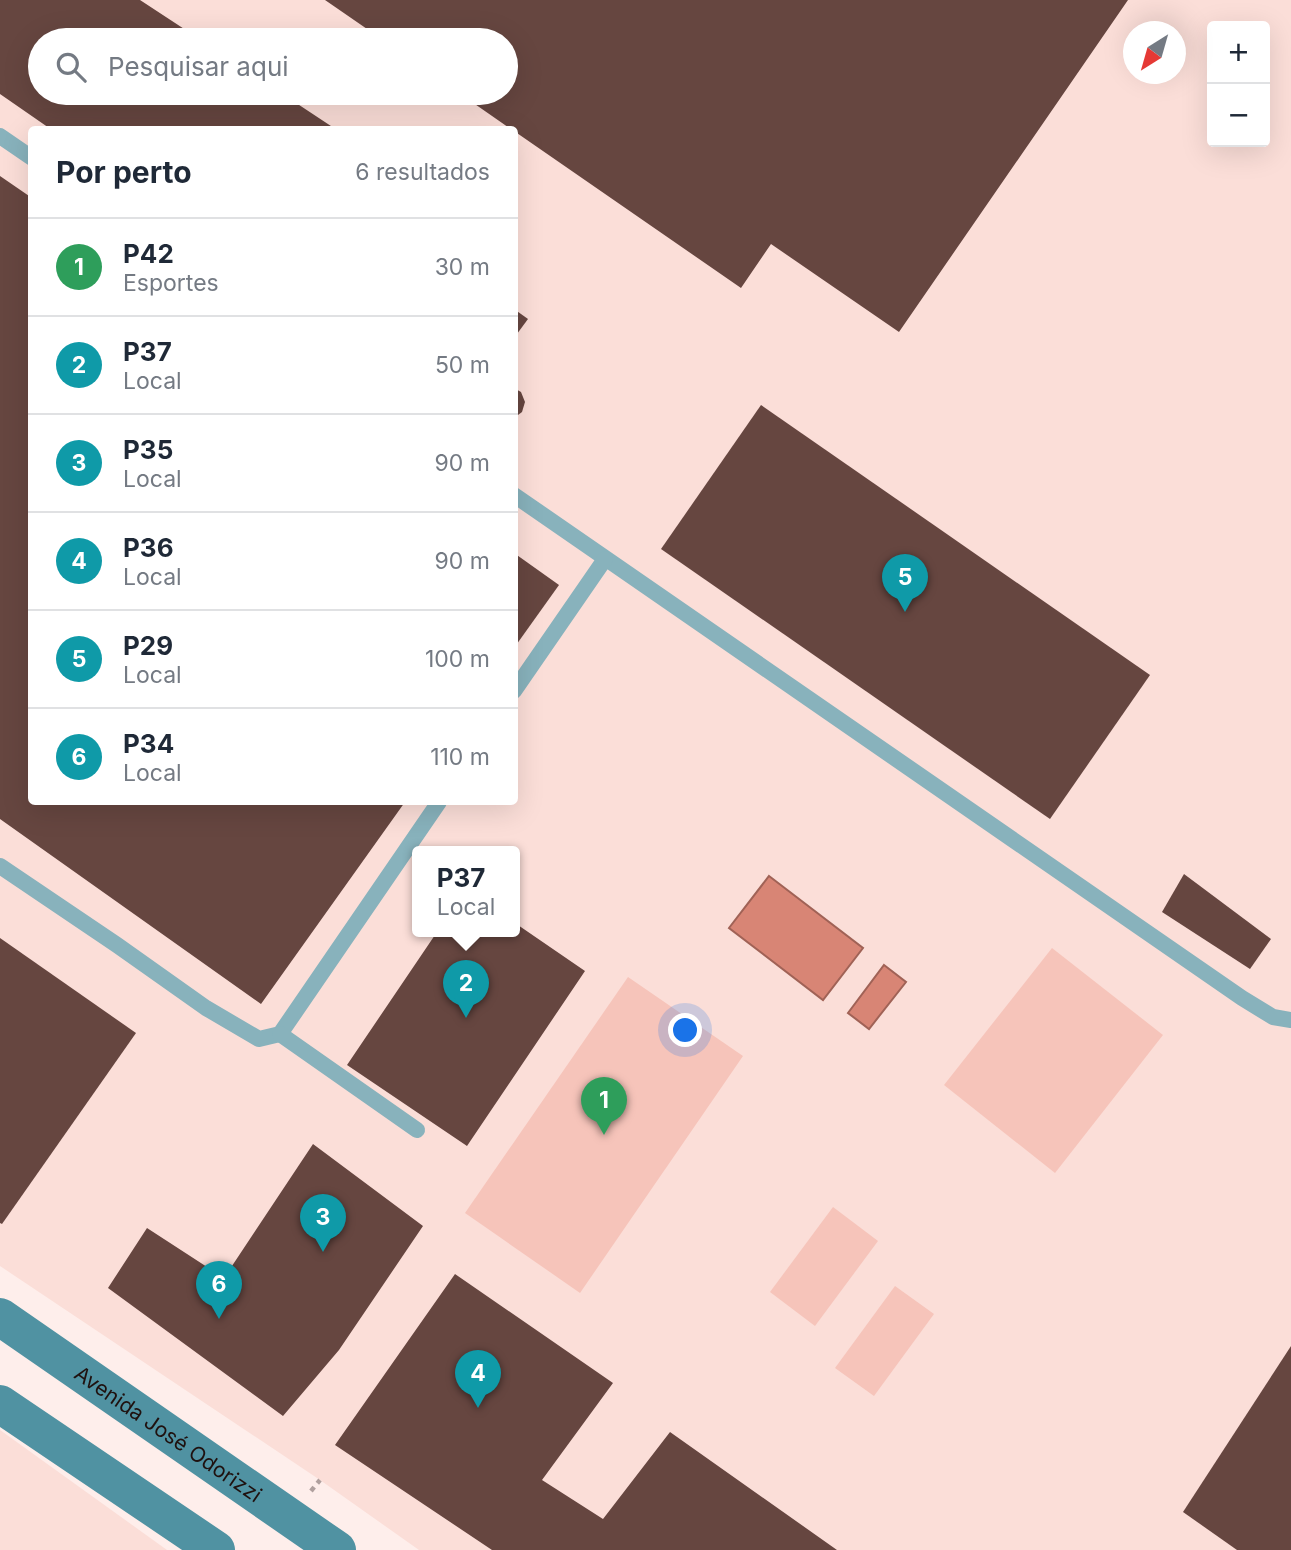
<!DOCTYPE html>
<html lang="pt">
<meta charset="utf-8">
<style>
:root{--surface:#fff;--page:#f2f2f3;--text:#1f2937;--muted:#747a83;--line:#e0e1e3;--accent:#7c3aed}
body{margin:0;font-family:Inter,sans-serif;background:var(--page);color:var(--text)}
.controls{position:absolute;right:21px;top:21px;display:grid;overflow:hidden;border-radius:7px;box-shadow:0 7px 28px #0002}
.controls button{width:63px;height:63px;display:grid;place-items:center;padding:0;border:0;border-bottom:2px solid var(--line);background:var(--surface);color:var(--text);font:35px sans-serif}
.compass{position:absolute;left:1123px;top:21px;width:63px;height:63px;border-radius:50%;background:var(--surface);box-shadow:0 7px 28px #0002;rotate:217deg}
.you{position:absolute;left:686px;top:1031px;width:24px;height:24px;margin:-18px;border:5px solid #fff;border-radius:50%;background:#1a73e8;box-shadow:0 0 0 10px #1a73e833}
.badge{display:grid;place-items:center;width:46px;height:46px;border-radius:50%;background:var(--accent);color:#fff;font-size:23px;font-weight:700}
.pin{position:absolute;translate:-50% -58px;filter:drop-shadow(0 2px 4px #0008)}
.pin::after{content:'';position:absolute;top:37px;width:24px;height:21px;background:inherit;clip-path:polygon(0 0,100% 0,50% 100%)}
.popup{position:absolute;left:412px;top:846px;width:108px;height:91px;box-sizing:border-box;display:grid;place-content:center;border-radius:7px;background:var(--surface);filter:drop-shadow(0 2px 5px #0005);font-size:23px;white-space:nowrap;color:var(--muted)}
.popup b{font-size:26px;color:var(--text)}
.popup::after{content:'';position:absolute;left:50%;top:100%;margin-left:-14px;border:14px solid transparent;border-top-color:var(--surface)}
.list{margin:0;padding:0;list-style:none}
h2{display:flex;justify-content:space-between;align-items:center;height:91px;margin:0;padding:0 28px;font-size:30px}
h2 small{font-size:23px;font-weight:400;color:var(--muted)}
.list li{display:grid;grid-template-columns:46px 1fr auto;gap:21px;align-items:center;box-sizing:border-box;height:98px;padding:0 28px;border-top:2px solid var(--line)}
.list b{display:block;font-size:26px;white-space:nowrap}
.list p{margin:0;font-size:23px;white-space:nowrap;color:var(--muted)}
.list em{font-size:23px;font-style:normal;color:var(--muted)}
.icon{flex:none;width:38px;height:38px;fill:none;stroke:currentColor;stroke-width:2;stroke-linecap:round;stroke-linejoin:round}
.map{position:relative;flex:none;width:1291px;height:1550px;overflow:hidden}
.search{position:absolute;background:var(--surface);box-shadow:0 7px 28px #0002;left:28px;top:28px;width:490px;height:77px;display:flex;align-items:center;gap:18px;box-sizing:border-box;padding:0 24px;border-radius:38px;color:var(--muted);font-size:26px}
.panel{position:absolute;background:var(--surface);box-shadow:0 7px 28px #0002;left:28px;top:126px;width:490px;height:679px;border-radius:7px}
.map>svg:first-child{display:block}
.built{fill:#fbded8;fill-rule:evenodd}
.green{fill:#f6c4ba}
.water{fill:#d88575;stroke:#a06256;stroke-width:2}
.building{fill:#664640}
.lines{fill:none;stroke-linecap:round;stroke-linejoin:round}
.path{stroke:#b0a09e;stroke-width:4.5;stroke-dasharray:5 5;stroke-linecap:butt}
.lane{stroke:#88b2bc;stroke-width:16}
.secondary{stroke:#5092a2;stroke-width:38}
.labels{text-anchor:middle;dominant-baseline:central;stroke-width:7;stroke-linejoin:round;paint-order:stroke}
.street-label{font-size:21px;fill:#1f110f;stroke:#fff}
</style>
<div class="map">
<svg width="1291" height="1550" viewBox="0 0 1291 1550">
<rect width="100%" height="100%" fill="#feeeeb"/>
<!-- built -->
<g class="built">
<path d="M0,0H1291V1550H419L320,1480L0,1266ZM1212,26H1265V142H1212ZM1134,32H1176V74H1134ZM40,40H506V93H40ZM32,130H514V802H32ZM417,852H515V932H417Z"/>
<polygon points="0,1430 167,1550 0,1550"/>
</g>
<!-- green -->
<g class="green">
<polygon points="1052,948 1163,1035 1055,1173 944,1085"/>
<polygon points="628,977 743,1056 580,1293 465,1213"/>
<polygon points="833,1207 878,1241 815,1326 770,1292"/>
<polygon points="895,1286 934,1314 874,1396 835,1368"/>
</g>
<!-- water -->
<g class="water">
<polygon points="769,876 863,948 823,1000 729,928"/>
<polygon points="884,965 906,982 869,1029 848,1013"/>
</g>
<!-- building -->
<g class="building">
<polygon points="0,0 140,0 201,40 40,40 40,93 281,93 337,130 52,130 0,94"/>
<polygon points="325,0 1128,0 899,332 771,244 741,288 514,131 514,130 512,130 459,93 506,93 506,40 383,40"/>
<polygon points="0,176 32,198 32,802 405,802 261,1004 0,819"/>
<polygon points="514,309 528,319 514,338"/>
<polygon points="514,388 521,392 525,402 522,412 514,418"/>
<polygon points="761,405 1150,675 1050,819 661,549"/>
<polygon points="514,553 559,585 514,648"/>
<polygon points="1184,874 1271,939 1250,969 1162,912"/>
<polygon points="515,923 585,971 467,1146 347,1065 437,932 515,932"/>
<polygon points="0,938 136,1033 2,1224 0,1223"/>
<polygon points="313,1144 423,1226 339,1350 283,1416 108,1288 147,1228 224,1278"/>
<polygon points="455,1274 613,1383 542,1480 603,1519 670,1432 837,1550 492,1550 335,1445"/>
<polygon points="1291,1346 1291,1550 1237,1550 1183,1512"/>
</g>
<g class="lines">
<!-- path -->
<polyline class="path" points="311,1491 320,1480"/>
<!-- lane -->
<g class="lane">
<polyline points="0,136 32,158"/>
<polyline points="514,495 1242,998 1273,1017 1291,1020"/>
<polyline points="514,691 605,559"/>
<polyline points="0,866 117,945 206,1008 259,1039 280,1034 439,802"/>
<polyline points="280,1034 417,1130"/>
</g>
<!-- secondary -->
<g class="secondary">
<path id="s1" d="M0,1317L337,1550"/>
<polyline points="0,1404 216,1550"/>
</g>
</g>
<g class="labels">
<!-- street labels -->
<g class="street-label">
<text stroke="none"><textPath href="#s1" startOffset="205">Avenida José Odorizzi</textPath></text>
</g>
</g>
</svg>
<div class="controls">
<button>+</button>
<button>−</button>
</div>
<svg class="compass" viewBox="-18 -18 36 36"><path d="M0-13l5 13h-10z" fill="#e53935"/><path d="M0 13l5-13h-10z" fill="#747a83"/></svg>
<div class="you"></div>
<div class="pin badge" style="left:604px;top:1135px;background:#2e9e5b">1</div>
<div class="pin badge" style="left:466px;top:1018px;background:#0f9aa8">2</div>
<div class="popup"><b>P37</b>Local</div>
<div class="pin badge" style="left:323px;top:1252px;background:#0f9aa8">3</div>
<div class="pin badge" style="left:478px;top:1408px;background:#0f9aa8">4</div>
<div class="pin badge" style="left:905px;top:612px;background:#0f9aa8">5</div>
<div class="pin badge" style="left:219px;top:1319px;background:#0f9aa8">6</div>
<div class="search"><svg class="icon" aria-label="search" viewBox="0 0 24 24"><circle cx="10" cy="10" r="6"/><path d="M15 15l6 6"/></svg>Pesquisar aqui</div>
<section class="panel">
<h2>Por perto<small>6 resultados</small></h2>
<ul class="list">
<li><span class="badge" style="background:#2e9e5b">1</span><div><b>P42</b><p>Esportes</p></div><em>30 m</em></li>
<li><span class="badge" style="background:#0f9aa8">2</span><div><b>P37</b><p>Local</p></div><em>50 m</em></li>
<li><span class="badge" style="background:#0f9aa8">3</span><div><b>P35</b><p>Local</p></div><em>90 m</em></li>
<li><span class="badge" style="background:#0f9aa8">4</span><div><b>P36</b><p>Local</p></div><em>90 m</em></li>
<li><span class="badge" style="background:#0f9aa8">5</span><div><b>P29</b><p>Local</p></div><em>100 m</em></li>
<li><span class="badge" style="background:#0f9aa8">6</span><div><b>P34</b><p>Local</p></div><em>110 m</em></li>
</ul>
</section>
</div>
